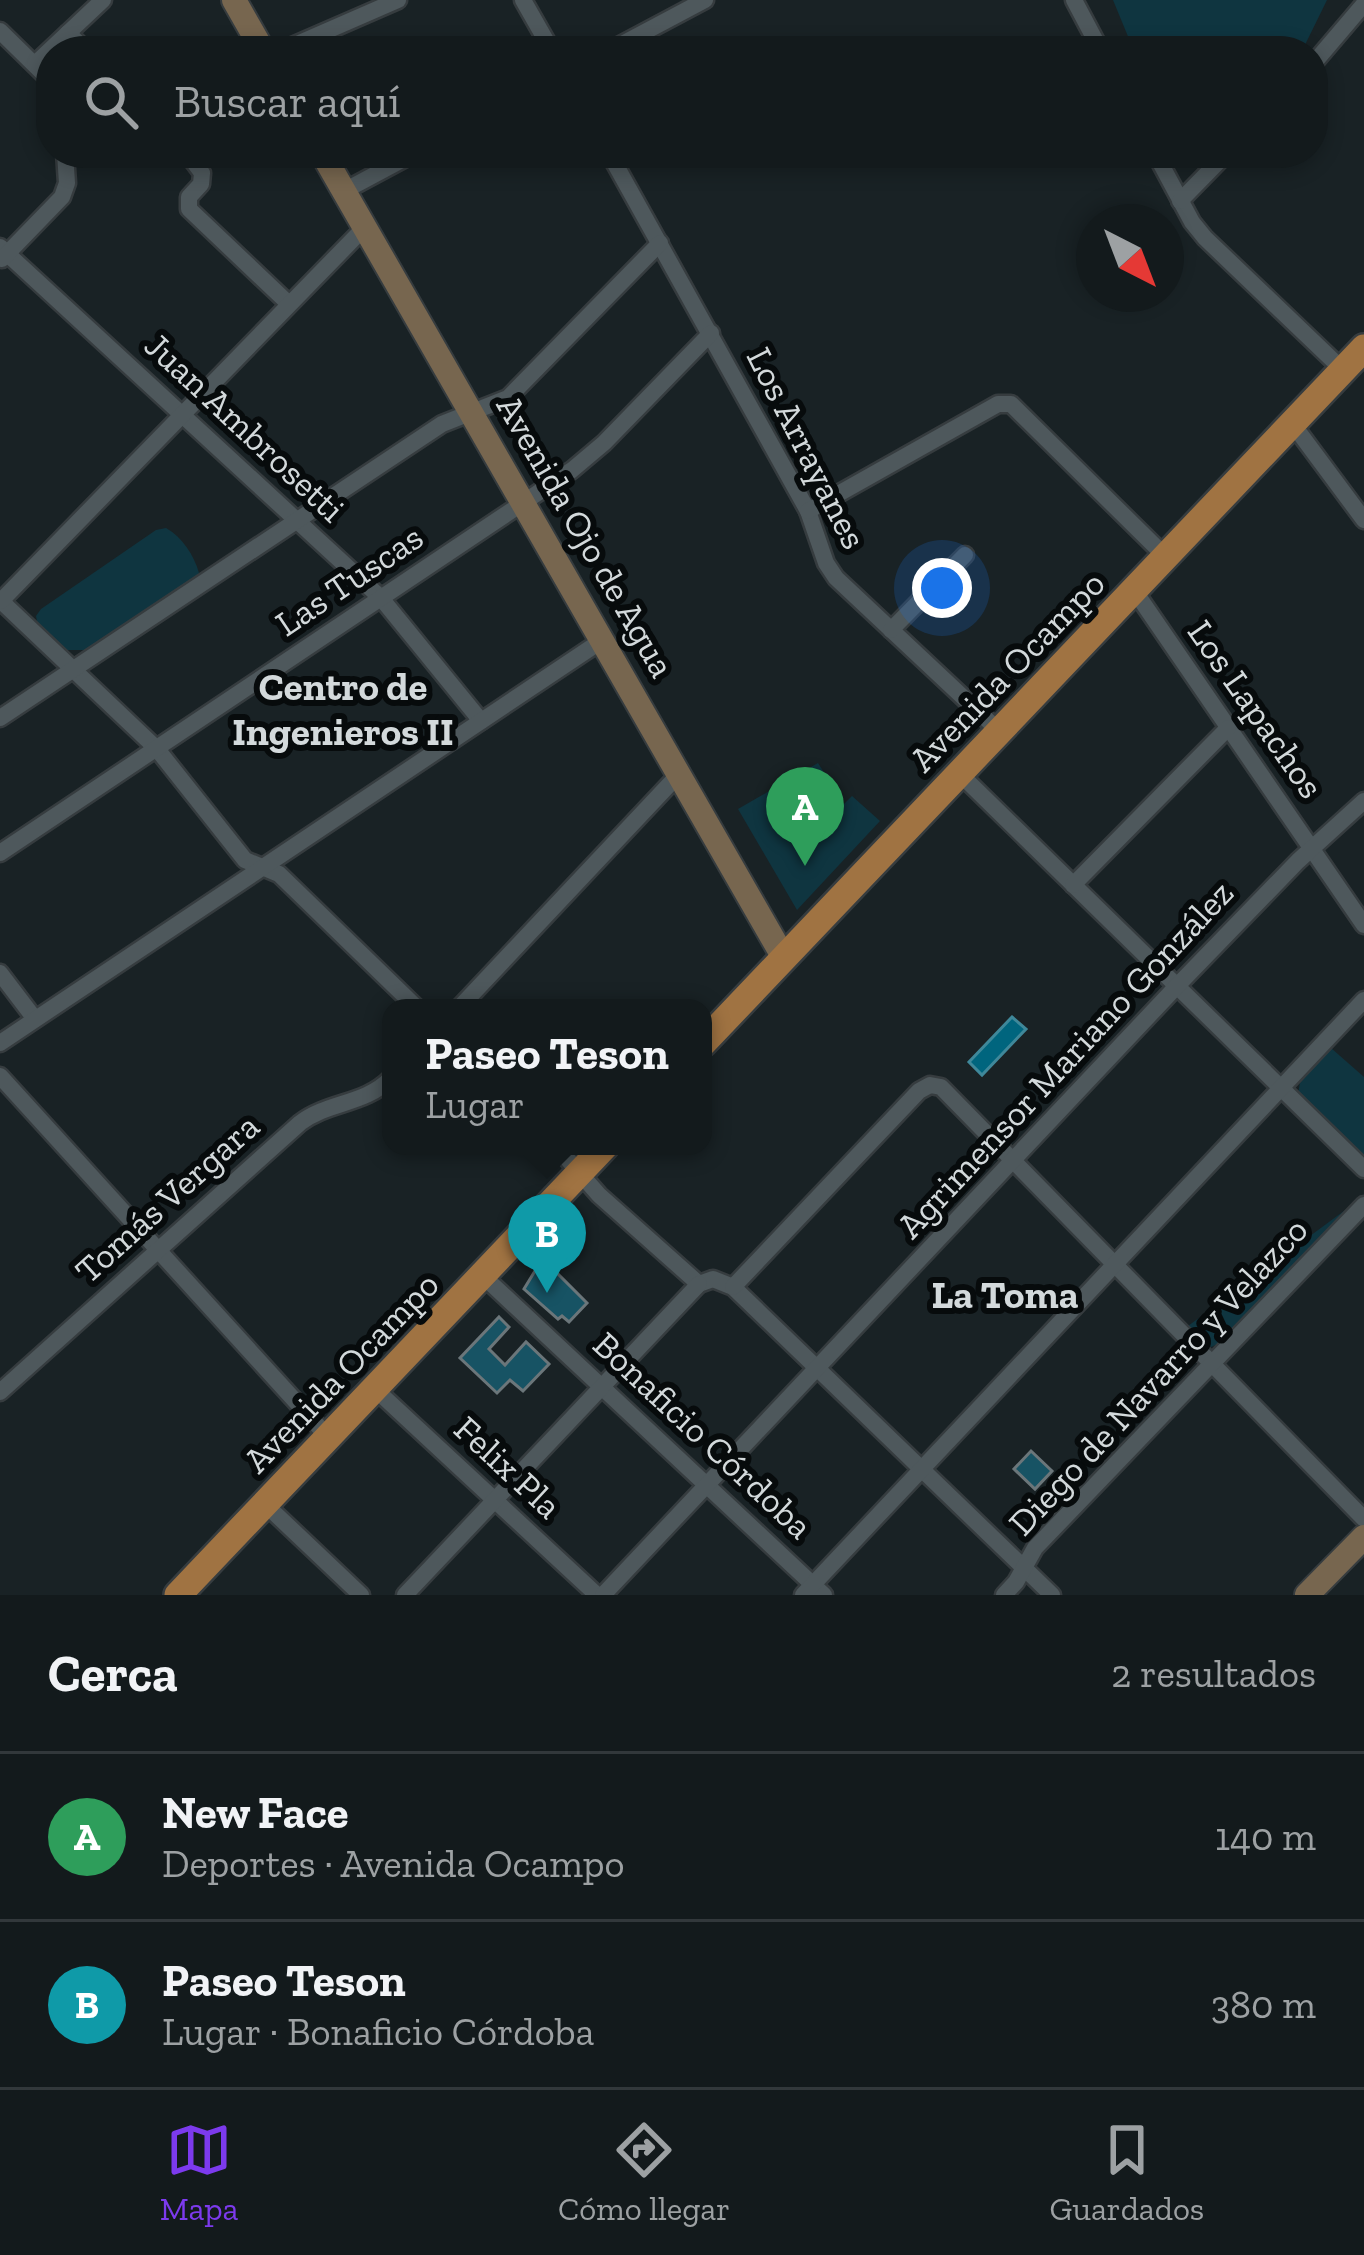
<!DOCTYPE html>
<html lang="es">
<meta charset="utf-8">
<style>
:root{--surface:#131a1c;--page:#1c2325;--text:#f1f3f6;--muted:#9da1a3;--line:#32383b;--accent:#7c3aed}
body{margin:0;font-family:"Zilla Slab",serif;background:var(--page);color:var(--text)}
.compass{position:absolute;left:1076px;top:204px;width:108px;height:108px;border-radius:50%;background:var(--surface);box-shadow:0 6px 18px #0003;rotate:138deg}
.you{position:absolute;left:942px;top:588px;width:42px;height:42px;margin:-30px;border:9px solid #fff;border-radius:50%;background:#1a73e8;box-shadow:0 0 0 18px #1a73e833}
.badge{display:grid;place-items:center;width:78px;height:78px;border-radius:50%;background:var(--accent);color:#fff;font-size:39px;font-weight:700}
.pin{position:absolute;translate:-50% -99px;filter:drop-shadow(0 3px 6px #0008)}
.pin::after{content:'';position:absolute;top:63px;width:42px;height:36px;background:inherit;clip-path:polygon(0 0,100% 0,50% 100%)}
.popup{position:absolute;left:382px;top:999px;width:330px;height:156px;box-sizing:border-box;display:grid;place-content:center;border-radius:24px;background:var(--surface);filter:drop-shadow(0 3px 9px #0005);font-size:39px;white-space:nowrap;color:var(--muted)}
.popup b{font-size:45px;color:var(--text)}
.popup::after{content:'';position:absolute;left:50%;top:100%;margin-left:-24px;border:24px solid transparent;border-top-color:var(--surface)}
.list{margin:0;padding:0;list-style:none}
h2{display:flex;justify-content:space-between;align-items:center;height:156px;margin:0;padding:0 48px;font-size:51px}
h2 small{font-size:39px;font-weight:400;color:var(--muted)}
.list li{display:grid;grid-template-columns:78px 1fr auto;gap:36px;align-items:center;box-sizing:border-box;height:168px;padding:0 48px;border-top:3px solid var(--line)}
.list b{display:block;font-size:45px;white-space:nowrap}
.list p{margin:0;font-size:39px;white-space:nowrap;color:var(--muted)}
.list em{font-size:39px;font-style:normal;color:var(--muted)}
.icon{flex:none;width:66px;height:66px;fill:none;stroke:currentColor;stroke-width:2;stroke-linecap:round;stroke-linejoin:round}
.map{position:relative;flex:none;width:1364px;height:1595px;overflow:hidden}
.search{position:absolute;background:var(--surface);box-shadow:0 6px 18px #0003;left:36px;right:36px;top:36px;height:132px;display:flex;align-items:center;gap:30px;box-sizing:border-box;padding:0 42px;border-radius:48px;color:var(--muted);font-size:45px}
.sheet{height:492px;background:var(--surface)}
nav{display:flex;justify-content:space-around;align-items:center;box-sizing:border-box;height:168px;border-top:3px solid var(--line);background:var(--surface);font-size:33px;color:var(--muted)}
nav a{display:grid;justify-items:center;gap:6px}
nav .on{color:var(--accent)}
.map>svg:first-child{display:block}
.green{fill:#0f3540}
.water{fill:#00657e;stroke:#3f889a;stroke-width:3}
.building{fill:#175364;stroke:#6b767a;stroke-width:3}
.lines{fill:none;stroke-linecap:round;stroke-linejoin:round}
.street-casing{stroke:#363c3f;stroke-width:21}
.secondary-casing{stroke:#363c3f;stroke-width:28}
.primary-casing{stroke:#363c3f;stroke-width:32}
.street{stroke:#4e585c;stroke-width:16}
.secondary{stroke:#77664f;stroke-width:24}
.primary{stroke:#a07342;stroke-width:27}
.labels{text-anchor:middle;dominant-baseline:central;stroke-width:12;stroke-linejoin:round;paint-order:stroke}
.street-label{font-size:36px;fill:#d3d9db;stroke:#070b0c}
.neighbourhood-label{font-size:39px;font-weight:bold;fill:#d3d9db;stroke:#070b0c}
</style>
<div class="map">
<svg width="1364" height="1595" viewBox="0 0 1364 1595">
<rect width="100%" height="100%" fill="#192225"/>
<!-- green -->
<g class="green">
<polygon points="1113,0 1327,0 1302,51 1134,51"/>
<path d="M166,528C182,537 194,555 199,573L194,581L89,650H63L38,626L36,616L41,609L156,530Z"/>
<polygon points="818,763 844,804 852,796 880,821 797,910 738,809"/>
<polygon points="1331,1048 1364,1077 1364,1160 1298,1094 1301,1077"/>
<polygon points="1352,1205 1218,1344 1211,1347 1188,1326"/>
</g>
<!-- water -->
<polygon class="water" points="1012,1017 1026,1029 982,1075 969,1062"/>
<!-- building -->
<g class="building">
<polygon points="549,1265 587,1303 569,1322 562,1316 558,1319 524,1289 538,1266 543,1272"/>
<polygon points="499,1317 509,1327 489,1349 505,1365 526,1342 549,1364 523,1391 510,1380 497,1393 460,1358"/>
<polygon points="1031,1451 1052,1471 1035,1489 1014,1469"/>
</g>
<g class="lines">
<defs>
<g id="street">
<polyline points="523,0 552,51"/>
<polyline points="1074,0 1101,51"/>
<polyline points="0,31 51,81"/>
<polyline points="68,33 86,51"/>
<polyline points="281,51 398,0"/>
<polyline points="609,51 705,0"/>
<polyline points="35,64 103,0"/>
<polyline points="1313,64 1364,4"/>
<polyline points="187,153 202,173 201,184 189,197 189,209 289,304"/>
<polyline points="609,153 808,511 826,563 836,578 999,731"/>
<polyline points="1155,153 1192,222 1205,238 1343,370"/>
<polyline points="344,191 415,153"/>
<polyline points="1180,201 1227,153"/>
<polyline points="0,247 381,598 481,721"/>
<polyline points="2,259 62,197 67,183 65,153"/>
<polyline points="1292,423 1364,520"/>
<polyline points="808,511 998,404 1011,404 1166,557"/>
<polyline points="1134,590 1364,925"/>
<polyline points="0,600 157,749 245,860 279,874 417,1008"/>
<polyline points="1,601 365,227"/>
<polyline points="891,630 965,555"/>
<polyline points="0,718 442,424 508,398 660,243"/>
<polyline points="959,773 1364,1169"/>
<polyline points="0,853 572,470 604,443 711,333"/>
<polyline points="1073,885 1228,728"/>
<polyline points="0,973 35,1019"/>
<polyline points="459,1008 681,772"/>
<polyline points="0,1043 604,639"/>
<polyline points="0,1076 328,1437"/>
<polyline points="556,1146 599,1195 699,1284"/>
<polyline points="482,1275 824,1595"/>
<polyline points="699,1284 713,1279 733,1287 1052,1595"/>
<polyline points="733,1287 919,1091 930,1085 941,1087 1364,1519"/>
<polyline points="374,1388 597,1595"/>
<path d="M0,1392L300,1123C329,1101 365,1105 391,1078"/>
<polyline points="265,1504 361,1595"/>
<polyline points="405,1595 699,1284"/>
<polyline points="603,1595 1176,987 1298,861 1364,801"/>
<polyline points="803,1595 1364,1000"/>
<polyline points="1004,1595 1016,1582 1035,1548 1364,1205"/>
</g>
<g id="secondary">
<polyline points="234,0 263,51"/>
<polyline points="322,153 784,958"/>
<polyline points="1307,1595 1364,1537"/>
</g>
<g id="primary">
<polyline points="703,1043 1364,348"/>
<polyline points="178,1595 605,1146"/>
</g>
</defs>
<!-- street casing -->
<use href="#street" class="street-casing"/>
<!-- secondary casing -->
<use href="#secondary" class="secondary-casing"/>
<!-- primary casing -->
<use href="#primary" class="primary-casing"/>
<!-- street -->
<use href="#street" class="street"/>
<!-- secondary -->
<use href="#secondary" class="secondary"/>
<!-- primary -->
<use href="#primary" class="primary"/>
</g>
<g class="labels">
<!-- street labels -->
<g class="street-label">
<text transform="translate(245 427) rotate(43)">Juan Ambrosetti</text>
<text transform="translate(807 448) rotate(63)">Los Arrayanes</text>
<text transform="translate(586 536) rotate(60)">Avenida Ojo de Agua</text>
<text transform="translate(349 580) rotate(-34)">Las Tuscas</text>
<text transform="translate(1007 671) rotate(-46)">Avenida Ocampo</text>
<text transform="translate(1256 709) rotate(55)">Los Lapachos</text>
<text transform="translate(1065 1059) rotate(-47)">Agrimensor Mariano González</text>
<text transform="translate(167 1198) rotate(-42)">Tomás Vergara</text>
<text transform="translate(341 1372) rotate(-46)">Avenida Ocampo</text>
<text transform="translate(1158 1376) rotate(-47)">Diego de Navarro y Velazco</text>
<text transform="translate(703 1435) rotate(43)">Bonaficio Córdoba</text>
<text transform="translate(508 1467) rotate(43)">Felix Pla</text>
</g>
<!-- neighbourhood labels -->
<g class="neighbourhood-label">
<text x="343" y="686">Centro de<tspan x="343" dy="45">Ingenieros II</tspan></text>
<text x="1005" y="1294">La Toma</text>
</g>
</g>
</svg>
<svg class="compass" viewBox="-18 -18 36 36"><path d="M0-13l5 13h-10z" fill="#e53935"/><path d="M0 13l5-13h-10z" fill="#9da1a3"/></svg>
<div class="you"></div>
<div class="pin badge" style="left:805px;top:866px;background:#2e9e5b">A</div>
<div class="pin badge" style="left:547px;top:1293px;background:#0f9aa8">B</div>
<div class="popup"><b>Paseo Teson</b>Lugar</div>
<div class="search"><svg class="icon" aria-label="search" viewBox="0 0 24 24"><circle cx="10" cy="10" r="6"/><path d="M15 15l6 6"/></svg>Buscar aquí</div>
</div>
<section class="sheet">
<h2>Cerca<small>2 resultados</small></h2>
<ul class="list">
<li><span class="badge" style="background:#2e9e5b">A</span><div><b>New Face</b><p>Deportes · Avenida Ocampo</p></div><em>140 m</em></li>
<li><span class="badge" style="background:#0f9aa8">B</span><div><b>Paseo Teson</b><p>Lugar · Bonaficio Córdoba</p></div><em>380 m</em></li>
</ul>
</section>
<nav>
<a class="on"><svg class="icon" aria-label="map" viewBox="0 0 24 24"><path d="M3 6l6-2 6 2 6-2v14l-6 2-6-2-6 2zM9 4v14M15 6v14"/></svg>Mapa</a>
<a><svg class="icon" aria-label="directions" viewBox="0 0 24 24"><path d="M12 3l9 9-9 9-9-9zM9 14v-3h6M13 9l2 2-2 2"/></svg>Cómo llegar</a>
<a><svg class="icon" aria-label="saved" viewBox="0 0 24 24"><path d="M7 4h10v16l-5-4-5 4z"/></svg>Guardados</a>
</nav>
